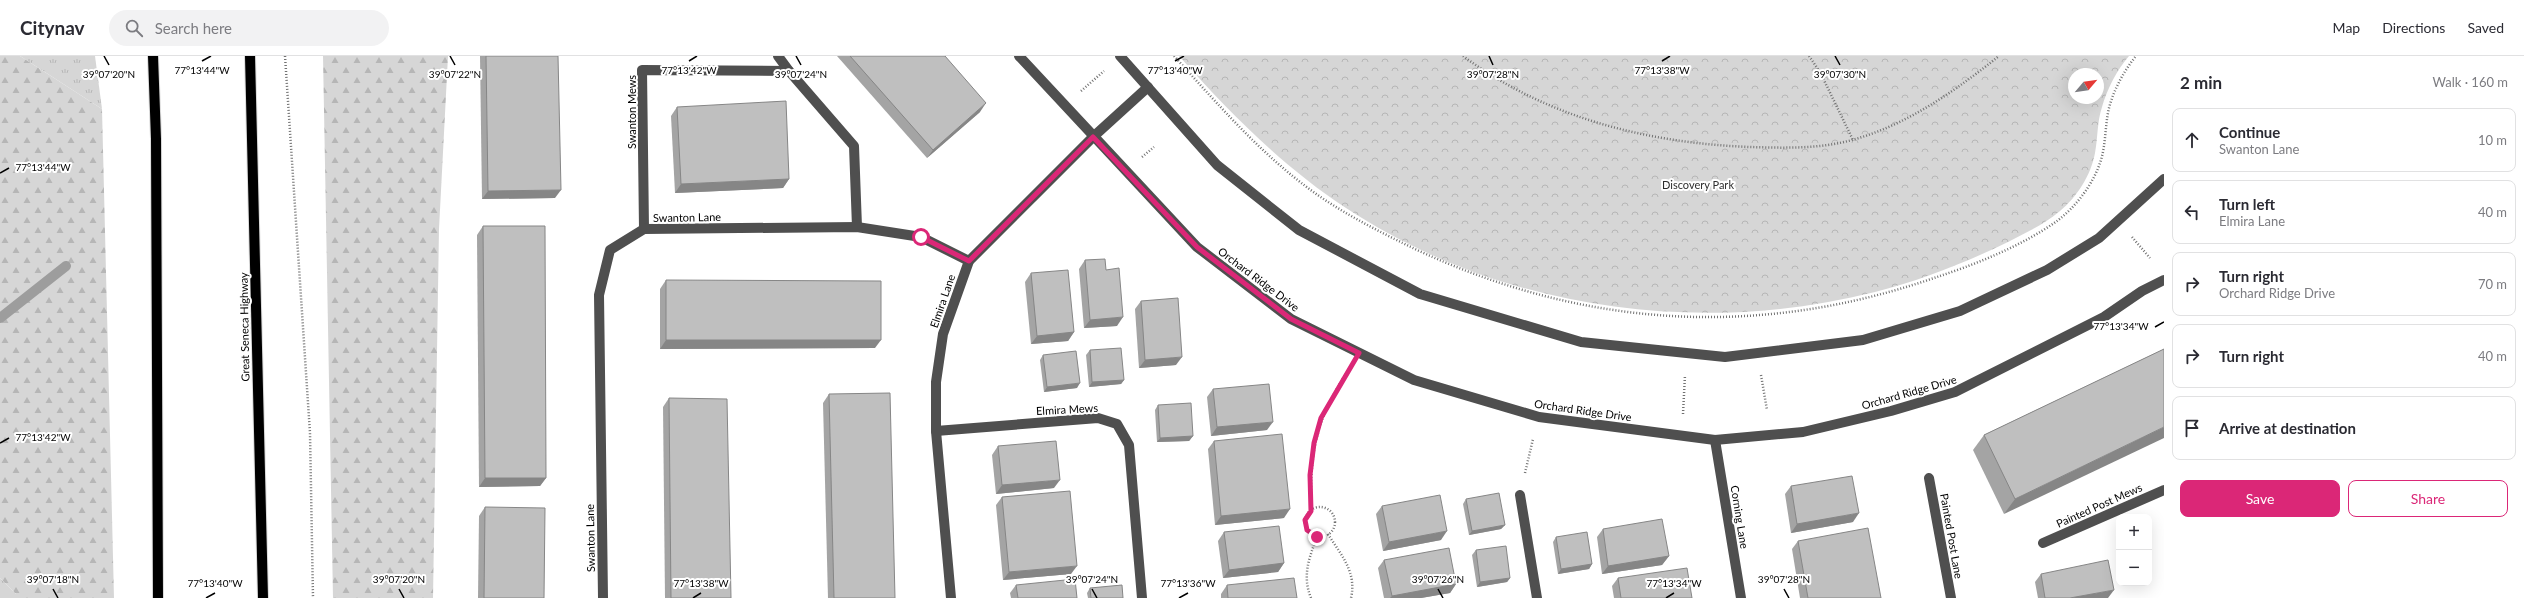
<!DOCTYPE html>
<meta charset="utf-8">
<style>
:root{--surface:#fff;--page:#f2f2f3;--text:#2b2b33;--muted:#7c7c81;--line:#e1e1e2;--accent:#db2777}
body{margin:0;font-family:Lato,sans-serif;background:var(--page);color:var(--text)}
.controls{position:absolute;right:12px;bottom:12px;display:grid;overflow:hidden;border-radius:8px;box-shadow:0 4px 16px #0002}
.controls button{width:36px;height:36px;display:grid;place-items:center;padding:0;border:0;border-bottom:1px solid var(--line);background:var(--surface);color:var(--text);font:20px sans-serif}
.compass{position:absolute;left:2068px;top:12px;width:36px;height:36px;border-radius:50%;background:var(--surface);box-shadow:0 4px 16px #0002;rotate:61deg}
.stop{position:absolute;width:12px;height:12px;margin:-9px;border:3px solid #db2777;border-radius:50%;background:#fff}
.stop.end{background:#db2777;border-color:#fff;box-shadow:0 1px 4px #0008}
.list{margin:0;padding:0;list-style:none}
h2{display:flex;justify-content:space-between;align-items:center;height:52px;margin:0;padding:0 16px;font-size:17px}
h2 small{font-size:13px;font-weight:400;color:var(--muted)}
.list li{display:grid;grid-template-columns:26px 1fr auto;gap:12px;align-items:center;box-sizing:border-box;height:64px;margin:0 8px 8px;padding:0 8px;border:1px solid var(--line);border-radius:8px}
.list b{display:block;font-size:15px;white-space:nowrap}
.list p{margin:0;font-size:13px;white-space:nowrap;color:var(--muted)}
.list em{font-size:13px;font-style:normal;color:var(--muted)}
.actions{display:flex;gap:8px;padding:12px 16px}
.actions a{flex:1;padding:9px 0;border:1px solid var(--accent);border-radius:8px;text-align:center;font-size:14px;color:var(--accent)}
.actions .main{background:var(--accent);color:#fff}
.icon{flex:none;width:22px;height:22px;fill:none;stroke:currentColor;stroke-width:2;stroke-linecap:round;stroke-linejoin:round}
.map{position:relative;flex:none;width:2164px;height:542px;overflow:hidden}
header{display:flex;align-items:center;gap:24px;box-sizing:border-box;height:56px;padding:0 20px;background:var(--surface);border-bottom:1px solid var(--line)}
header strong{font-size:19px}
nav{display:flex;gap:22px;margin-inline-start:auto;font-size:14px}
.search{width:280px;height:36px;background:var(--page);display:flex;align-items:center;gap:10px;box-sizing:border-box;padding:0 14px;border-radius:22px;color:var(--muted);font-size:15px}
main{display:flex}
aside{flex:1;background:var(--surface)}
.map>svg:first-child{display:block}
.grass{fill:url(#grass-tufts)}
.forest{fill:url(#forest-firs)}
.park{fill:url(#park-crowns);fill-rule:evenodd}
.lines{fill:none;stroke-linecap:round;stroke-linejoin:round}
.stream{stroke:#9d9d9d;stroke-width:10}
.major-casing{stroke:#dbdbdb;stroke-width:12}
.path{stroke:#717171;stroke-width:2.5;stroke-dasharray:1 2;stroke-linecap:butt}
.minor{stroke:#4f4f4f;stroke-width:10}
.major{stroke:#000;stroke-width:10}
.wall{fill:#a4a4a4}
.shaded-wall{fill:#868686}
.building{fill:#bfbfbf;stroke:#868686}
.route{stroke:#db2777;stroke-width:5}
.ticks{fill:none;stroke:#000;stroke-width:1.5}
.labels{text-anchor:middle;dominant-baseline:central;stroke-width:4;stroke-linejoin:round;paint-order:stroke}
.street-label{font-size:11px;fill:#000;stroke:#fff}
.park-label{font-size:11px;fill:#2d2d2d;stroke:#fff}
.ticks-label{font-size:10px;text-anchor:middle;fill:#000;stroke:#fff;stroke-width:4;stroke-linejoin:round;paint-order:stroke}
</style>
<header>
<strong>Citynav</strong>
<div class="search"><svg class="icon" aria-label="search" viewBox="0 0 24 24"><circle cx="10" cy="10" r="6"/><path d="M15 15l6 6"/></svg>Search here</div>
<nav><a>Map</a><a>Directions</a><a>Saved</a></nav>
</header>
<main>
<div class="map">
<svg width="2164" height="542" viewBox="0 0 2164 542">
<defs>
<pattern id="grass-tufts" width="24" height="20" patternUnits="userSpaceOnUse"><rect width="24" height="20" fill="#d6d6d6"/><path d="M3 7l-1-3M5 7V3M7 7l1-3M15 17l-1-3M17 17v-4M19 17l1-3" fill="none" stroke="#b6b6b6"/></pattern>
<pattern id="forest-firs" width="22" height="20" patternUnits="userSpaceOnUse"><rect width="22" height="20" fill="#d6d6d6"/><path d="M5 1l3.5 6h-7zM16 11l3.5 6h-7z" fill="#b6b6b6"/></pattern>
<pattern id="park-crowns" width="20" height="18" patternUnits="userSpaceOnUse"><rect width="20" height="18" fill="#d6d6d6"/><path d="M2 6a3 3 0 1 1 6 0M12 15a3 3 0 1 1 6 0" fill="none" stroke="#b6b6b6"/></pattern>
</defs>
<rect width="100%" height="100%" fill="#fff"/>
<!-- grass -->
<g class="grass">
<polygon points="20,0 95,0 102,53"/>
<polygon points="0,522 16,538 16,542 0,542"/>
</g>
<!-- forest -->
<g class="forest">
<polygon points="0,0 20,0 102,53 114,542 16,542 16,538 0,522"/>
<polygon points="323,0 448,0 439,173 433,542 333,542"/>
</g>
<!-- park -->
<path class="park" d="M1179,0H2129C2117,14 2107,33 2102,51C2097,66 2098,81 2095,97C2091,119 2077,141 2060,155C2045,168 2027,176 2010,185C1967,206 1922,224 1875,236C1697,281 1500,253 1346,152C1282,110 1229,56 1179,0ZM2074,18H2098V42H2074Z"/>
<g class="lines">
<!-- stream -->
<polyline class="stream" points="0,262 66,210"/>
<defs>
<g id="major">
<polyline points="153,0 156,83 158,542"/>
<polyline points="250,0 263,542"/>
</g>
</defs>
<!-- major casing -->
<use href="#major" class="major-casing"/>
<!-- path -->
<g class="path">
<polyline points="285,0 310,377 313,542"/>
<path d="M1174,0C1216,46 1257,94 1308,132C1340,156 1378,175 1415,193C1584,272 1757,283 1934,222C1974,209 2022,190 2057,165C2076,151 2094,127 2101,104C2106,87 2105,69 2109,52C2114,33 2124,15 2136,0"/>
<path d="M1463,0C1547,62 1647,87 1750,91C1784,92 1820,93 1852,84C1907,69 1955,35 1999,0"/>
<polyline points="1809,0 1820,16 1853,84"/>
<polyline points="1081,35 1104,15"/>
<polyline points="1142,101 1154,91"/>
<polyline points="2132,181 2150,202"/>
<polyline points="1761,319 1767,354"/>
<polyline points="1683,358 1685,319"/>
<polyline points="1525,417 1533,383"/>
<circle cx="1320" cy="466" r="15"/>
<path d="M1311,455C1310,396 1315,366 1347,316"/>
<path d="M1328,478C1341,499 1357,516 1351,542"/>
<path d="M1311,542C1302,520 1309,502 1317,481"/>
</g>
<!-- minor -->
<g class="minor">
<polyline points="778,0 789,15"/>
<polyline points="1019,0 1197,191 1291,263 1414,324 1539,361 1715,384 1803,376 1891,355 1955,336 2104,261 2142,235 2164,224"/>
<polyline points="1120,0 1217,109 1299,174 1420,238 1581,286 1725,301 1863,284 1960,255 2047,214 2099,182 2164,123"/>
<polyline points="644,173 642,14 789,15 854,90 857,171"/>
<polyline points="936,375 1098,362 1117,368 1129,389 1142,542"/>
<polyline points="1715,384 1741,542"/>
<polyline points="1929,422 1951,542"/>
<polyline points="1520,439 1537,542"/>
<polyline points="2043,487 2164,434"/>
<polyline points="603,542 599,239 610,194 644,173 857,171 921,181 969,205"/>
<polyline points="951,542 936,375 936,326 943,278 969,205 1093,81 1148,31"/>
</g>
<!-- major -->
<use href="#major" class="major"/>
</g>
<!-- wall -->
<g class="wall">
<polygon points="480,0 558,0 555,142 482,143"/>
<polygon points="837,0 945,0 980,56 927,102"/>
<polygon points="677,51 789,123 783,132 675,137 671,60"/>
<polygon points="483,170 546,422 540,430 479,431 477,179"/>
<polygon points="1085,204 1117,270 1084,272 1079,213"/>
<polygon points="1031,217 1074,276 1068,285 1031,288 1025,226"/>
<polygon points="666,224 875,292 660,293 660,233"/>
<polygon points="1141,245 1176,309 1139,312 1135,253"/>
<polygon points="2164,293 2004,458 1973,394 1984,379"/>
<polygon points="1090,294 1124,324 1121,328 1089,331 1086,299"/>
<polygon points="1043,299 1077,332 1044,336 1040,304"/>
<polygon points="1213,333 1267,374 1211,380 1207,341"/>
<polygon points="829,338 895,542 828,542 823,347"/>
<polygon points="669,342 731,542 665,542 663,351"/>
<polygon points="1158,349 1193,380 1189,385 1157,386 1155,354"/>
<polygon points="1214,385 1284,462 1215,469 1208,393"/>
<polygon points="998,390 1054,432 996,438 992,399"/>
<polygon points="1791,430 1853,466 1791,477 1785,438"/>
<polygon points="1002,441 1071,518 1003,524 996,449"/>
<polygon points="1466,443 1505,469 1501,473 1469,479 1463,448"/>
<polygon points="1382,450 1441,484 1383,495 1376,458"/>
<polygon points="485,451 544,542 478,542 479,460"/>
<polygon points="1603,473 1669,500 1662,509 1602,518 1597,481"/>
<polygon points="1224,476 1284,507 1278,516 1223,522 1218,485"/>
<polygon points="1556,481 1592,508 1589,513 1558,518 1553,486"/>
<polygon points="1798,485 1881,542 1800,542 1792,493"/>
<polygon points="1476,494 1510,522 1507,526 1477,531 1472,499"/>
<polygon points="1384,504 1456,528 1450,537 1421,542 1384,542 1378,512"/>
<polygon points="2041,518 2108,542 2038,542 2035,526"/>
<polygon points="1618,522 1692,542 1614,542 1612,530"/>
<polygon points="1016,529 1077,542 1011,542 1010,537"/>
<polygon points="1227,529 1297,542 1221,542 1221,538"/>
<polygon points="1090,532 1123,542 1088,542 1087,537"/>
</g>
<!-- shaded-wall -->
<g class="shaded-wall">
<polygon points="986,47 980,56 927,102 933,94"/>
<polygon points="789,123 783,132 675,137 681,128"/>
<polygon points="561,134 555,142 482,143 488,135"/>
<polygon points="1123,261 1117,270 1084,272 1090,264"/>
<polygon points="1074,276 1068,285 1031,288 1037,280"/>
<polygon points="666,284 881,284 875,292 660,293"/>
<polygon points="1182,301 1176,309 1139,312 1145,304"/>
<polygon points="1124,324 1121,328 1089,331 1092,326"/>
<polygon points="1080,327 1077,332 1044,336 1047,331"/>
<polygon points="1273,366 1267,374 1211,380 1217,371"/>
<polygon points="2164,371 2164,382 2004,458 2015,443"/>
<polygon points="1193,380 1189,385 1157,386 1160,382"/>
<polygon points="485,422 546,422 540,430 479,431"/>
<polygon points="1060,424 1054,432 996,438 1002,429"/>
<polygon points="1290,453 1284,462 1215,469 1221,460"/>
<polygon points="1859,457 1853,466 1791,477 1797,468"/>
<polygon points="1505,469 1501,473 1469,479 1472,475"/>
<polygon points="1447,475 1441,484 1383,495 1389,486"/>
<polygon points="1669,500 1662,509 1602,518 1608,510"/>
<polygon points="1284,507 1278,516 1223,522 1229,514"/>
<polygon points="1592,508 1589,513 1558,518 1561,513"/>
<polygon points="1077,510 1071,518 1003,524 1009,516"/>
<polygon points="1510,522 1507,526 1477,531 1480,526"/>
<polygon points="1456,528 1450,537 1421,542 1390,542 1392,540"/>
<polygon points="2114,534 2108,542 2070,542"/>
</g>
<!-- building -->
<g class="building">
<polygon points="486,0 558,0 561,134 488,135"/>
<polygon points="850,0 945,0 986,47 933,94"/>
<polygon points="786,45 789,123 681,128 677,51"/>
<polygon points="483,170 545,170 546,422 485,422"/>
<polygon points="1105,203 1106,214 1119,212 1123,261 1090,264 1085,204"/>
<polygon points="1068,214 1074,276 1037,280 1031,217"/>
<polygon points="666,224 881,225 881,284 666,284"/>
<polygon points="1178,242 1182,301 1145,304 1141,245"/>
<polygon points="1121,292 1124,324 1092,326 1090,294"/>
<polygon points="2164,293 2164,371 2015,443 1984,379"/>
<polygon points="1076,295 1080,327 1047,331 1043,299"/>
<polygon points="1269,328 1273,366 1217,371 1213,333"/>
<polygon points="890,337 895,542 834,542 829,338"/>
<polygon points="669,342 727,343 731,542 671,542"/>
<polygon points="1191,347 1193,380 1160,382 1158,349"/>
<polygon points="1282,378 1290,453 1221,460 1214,385"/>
<polygon points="1056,385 1060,424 1002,429 998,390"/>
<polygon points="1852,420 1859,457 1797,468 1791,430"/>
<polygon points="1070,435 1077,510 1009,516 1002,441"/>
<polygon points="1499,437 1505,469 1472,475 1466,443"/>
<polygon points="1440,439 1447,475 1389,486 1382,450"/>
<polygon points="485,451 545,452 544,542 484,542"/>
<polygon points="1662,463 1669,500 1608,510 1603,473"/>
<polygon points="1279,470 1284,507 1229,514 1224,476"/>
<polygon points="1868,472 1881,542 1808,542 1798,485"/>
<polygon points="1587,476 1592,508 1561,513 1556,481"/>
<polygon points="1506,490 1510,522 1480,526 1476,494"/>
<polygon points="1449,492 1456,528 1392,540 1384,504"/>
<polygon points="2108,504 2114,534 2070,542 2045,542 2041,518"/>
<polygon points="1687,512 1692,542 1621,542 1618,522"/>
<polygon points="1294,522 1297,542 1228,542 1227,529"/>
<polygon points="1075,523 1077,542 1018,542 1016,529"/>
<polygon points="1122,529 1123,542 1091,542 1090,532"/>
</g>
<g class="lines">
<!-- route -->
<polyline class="route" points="921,181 969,205 1093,81 1197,191 1291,263 1359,297 1321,362 1314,387 1310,419 1311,455 1305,464 1307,474 1317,481"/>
</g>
<!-- ticks -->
<path class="ticks" d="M104,0L109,9M450,0L455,9M796,0L801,9M1489,0L1493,9M1835,0L1840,9M202,5L211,0M689,5L697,0M1175,5L1184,0M1662,5L1670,0M0,117L9,112M2155,271L2164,266M0,387L9,382M53,533L58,542M399,533L404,542M1092,533L1097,542M1438,533L1443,542M1784,533L1789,542M206,542L215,537M693,542L701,537M1179,542L1188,537M1666,542L1674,537"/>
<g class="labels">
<!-- street labels -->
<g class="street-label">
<text transform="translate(631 56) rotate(-90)">Swanton Mews</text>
<text transform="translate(687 161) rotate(-1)">Swanton Lane</text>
<text transform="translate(1259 223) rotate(37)">Orchard Ridge Drive</text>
<text transform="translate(942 245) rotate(-71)">Elmira Lane</text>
<text transform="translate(244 271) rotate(-91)">Great Seneca Highway</text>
<text transform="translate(1909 336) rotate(-16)">Orchard Ridge Drive</text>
<text transform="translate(1067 353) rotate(-3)">Elmira Mews</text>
<text transform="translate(1583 354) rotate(8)">Orchard Ridge Drive</text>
<text transform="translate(2099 449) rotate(-24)">Painted Post Mews</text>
<text transform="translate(1740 461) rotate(81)">Corning Lane</text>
<text transform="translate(1952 480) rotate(80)">Painted Post Lane</text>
<text transform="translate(590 482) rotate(-91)">Swanton Lane</text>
</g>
<!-- park labels -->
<g class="park-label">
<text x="1698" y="128">Discovery Park</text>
</g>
</g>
<g class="ticks-label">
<text x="202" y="18">77°13'44"W</text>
<text x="689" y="18">77°13'42"W</text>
<text x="1175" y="18">77°13'40"W</text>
<text x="1662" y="18">77°13'38"W</text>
<text x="109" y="22">39°07'20"N</text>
<text x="455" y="22">39°07'22"N</text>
<text x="801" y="22">39°07'24"N</text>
<text x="1493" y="22">39°07'28"N</text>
<text x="1840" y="22">39°07'30"N</text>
<text x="43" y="115">77°13'44"W</text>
<text x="2121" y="274">77°13'34"W</text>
<text x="43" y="385">77°13'42"W</text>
<text x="53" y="527">39°07'18"N</text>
<text x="399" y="527">39°07'20"N</text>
<text x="1092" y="527">39°07'24"N</text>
<text x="1438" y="527">39°07'26"N</text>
<text x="1784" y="527">39°07'28"N</text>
<text x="215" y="531">77°13'40"W</text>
<text x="701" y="531">77°13'38"W</text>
<text x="1188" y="531">77°13'36"W</text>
<text x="1674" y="531">77°13'34"W</text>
</g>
</svg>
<div class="controls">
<button>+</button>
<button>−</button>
</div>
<svg class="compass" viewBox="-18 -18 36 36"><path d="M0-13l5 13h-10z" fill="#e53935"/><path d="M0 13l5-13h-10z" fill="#7c7c81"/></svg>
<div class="stop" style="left:921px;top:181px"></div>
<div class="stop end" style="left:1317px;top:481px"></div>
</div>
<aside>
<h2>2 min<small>Walk · 160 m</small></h2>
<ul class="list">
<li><svg class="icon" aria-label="ahead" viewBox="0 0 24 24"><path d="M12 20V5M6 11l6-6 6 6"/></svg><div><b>Continue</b><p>Swanton Lane</p></div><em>10 m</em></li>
<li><svg class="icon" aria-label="left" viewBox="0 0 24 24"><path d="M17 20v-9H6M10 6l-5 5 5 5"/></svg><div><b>Turn left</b><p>Elmira Lane</p></div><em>40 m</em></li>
<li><svg class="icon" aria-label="right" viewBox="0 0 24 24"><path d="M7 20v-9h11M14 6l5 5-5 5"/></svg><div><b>Turn right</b><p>Orchard Ridge Drive</p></div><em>70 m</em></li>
<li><svg class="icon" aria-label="right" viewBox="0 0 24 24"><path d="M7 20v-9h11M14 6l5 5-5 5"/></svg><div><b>Turn right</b></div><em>40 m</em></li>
<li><svg class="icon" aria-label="arrive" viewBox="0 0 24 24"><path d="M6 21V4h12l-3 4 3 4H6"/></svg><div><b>Arrive at destination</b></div></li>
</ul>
<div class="actions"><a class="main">Save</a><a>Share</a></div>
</aside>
</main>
